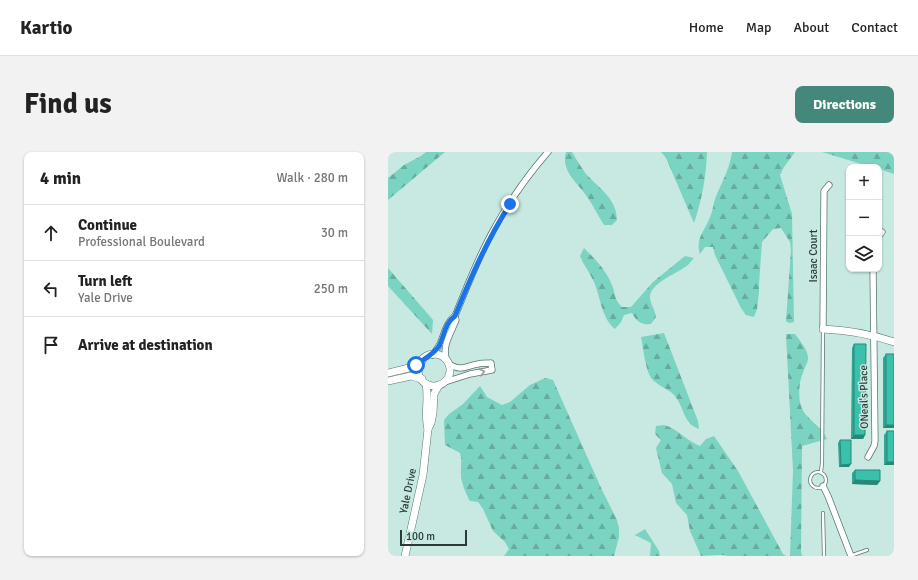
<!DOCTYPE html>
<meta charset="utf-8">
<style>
:root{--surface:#fff;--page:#f2f2f2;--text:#222;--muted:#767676;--line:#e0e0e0;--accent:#44887b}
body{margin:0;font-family:Signika,sans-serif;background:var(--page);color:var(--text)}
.controls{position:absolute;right:12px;top:12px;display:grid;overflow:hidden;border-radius:8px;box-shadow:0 1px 3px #0004}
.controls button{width:36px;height:36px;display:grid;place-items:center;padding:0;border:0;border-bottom:1px solid var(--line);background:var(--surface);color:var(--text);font:20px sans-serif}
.scale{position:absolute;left:12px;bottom:10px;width:67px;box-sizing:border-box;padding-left:4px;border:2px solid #2c3a37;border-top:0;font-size:11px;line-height:14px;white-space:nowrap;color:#2c3a37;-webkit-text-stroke:3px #c7e9e2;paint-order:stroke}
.stop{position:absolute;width:12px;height:12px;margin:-9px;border:3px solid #1a73e8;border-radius:50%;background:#fff}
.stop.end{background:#1a73e8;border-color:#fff;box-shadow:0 1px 4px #0008}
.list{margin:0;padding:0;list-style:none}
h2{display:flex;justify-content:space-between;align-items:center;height:52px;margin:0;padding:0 16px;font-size:17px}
h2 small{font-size:13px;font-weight:400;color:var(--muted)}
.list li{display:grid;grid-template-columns:26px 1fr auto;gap:12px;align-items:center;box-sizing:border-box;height:56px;padding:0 16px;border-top:1px solid var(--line)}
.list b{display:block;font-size:15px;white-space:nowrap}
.list p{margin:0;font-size:13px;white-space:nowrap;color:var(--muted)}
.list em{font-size:13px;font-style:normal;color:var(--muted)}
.icon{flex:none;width:22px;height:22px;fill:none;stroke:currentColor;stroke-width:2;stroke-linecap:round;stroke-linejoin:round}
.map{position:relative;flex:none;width:506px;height:404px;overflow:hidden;border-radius:8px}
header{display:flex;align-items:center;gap:24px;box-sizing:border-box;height:56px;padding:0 20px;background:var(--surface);border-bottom:1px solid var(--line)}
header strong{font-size:19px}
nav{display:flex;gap:22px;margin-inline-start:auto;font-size:14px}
.intro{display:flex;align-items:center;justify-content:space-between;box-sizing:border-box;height:96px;padding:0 24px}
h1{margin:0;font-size:28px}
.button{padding:10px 18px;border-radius:8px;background:var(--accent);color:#fff;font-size:14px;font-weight:700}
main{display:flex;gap:24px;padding:0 24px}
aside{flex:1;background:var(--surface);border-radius:8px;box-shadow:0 1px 3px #0004}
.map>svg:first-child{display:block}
.forest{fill:url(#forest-firs)}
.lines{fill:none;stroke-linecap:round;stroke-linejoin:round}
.service-casing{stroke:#57766f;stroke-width:4}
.minor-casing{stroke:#57766f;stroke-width:7}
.tertiary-casing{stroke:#57766f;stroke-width:8}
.service{stroke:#fff;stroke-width:2.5}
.minor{stroke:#fff;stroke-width:5.5}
.tertiary{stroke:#fff;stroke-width:7}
.wall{fill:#32a694}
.shaded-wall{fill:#298778}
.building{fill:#3ac1ac;stroke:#298778}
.oneway{stroke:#969c9b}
.route{stroke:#1a73e8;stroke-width:5}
.labels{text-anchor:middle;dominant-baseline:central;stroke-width:3;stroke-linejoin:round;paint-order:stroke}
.street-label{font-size:11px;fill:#2c3a37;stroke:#c7e9e2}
</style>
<header>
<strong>Kartio</strong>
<nav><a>Home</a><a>Map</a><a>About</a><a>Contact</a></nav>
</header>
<div class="intro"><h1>Find us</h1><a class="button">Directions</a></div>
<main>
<aside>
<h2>4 min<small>Walk · 280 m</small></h2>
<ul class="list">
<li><svg class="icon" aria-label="ahead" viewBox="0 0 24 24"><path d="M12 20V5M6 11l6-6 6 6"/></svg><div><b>Continue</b><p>Professional Boulevard</p></div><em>30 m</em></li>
<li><svg class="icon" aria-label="left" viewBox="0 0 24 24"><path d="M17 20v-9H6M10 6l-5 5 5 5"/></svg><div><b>Turn left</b><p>Yale Drive</p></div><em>250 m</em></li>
<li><svg class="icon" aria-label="arrive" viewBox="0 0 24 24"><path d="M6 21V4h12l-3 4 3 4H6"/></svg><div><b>Arrive at destination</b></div></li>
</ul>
</aside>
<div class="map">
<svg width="506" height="404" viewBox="0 0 506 404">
<defs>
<pattern id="forest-firs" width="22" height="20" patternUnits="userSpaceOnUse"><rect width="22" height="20" fill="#7bd3c1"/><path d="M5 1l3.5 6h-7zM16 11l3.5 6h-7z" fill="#65ac9e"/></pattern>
</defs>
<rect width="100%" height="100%" fill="#c7e9e2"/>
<!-- forest -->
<g class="forest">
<polygon points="38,0 57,0 0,48 0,26 16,13 33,4"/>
<path d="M178,0H184C188,7 193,15 198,22C211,36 229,47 229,68L224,73H216C210,64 206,55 200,46C191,32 172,19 178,0Z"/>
<path d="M273,0H319C318,26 314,47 306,71L278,6Z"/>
<path d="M344,0H407L396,15L392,23L404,62L406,170L401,171L398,169L403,98L402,90L393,76L385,77L374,90L371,132V140L369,157L366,165L358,163L353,156L327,103L325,95H317L312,102C307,86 317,79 322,65C325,59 325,53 327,47C333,32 342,16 344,0Z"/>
<polygon points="434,0 506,0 506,22 491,17 491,15 483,15"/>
<path d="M196,96C207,107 218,118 224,133C228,143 226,148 234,155H243L265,130L297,104L306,106C304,108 302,111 300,113C290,121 262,131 262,145C262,152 267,157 268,165L263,172C253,173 249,170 244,161L236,163L233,170L227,177C212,165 213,142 204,126C200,118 195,112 192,104Z"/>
<polygon points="0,116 45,168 44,182 0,134"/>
<path d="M276,181L310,269L311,277C294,271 297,255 286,243C279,235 265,233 261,222C257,213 255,195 253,185Z"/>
<path d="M398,182H407C412,189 420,198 420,206C420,211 416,216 415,221C411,229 410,245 413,254C417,267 433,273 439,287L414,294L413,399L414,404H402L405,319Z"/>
<path d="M157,226L165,228L214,338L229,368L231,376V385L226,404H116L121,397L117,390L105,379L95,357L90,350L82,349C77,340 72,328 73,317C73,311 74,307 72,301L57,293L56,268L61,262L75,252L92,234L99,245L114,253L122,250L142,233Z"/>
<path d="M276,273C290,277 299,289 312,294L318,287L326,284L350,319L395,402L398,404H339C334,402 320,404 313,404L302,379L299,363L288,351L284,332L274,321L268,296L273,288L267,282L268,274Z"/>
<polygon points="257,377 271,399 272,404 262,404 263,391 247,383"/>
</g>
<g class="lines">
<defs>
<g id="service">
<polyline points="433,320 434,311 435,177"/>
<circle cx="430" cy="328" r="8"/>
<polyline points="435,361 436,404"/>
<polyline points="462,404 479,398"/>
</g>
<g id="minor">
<polyline points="491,84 494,80"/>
<polyline points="435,177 436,39 441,33"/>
<path d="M45,203C47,199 50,196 52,192C57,181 57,172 67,164"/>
<path d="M59,209C53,195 63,181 68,168L67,164C79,135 90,105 106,77C121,50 139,24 160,0"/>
<path d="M57,230L82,222L104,218L103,211C99,211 94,211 90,212C77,214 74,220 61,212"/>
<polyline points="480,305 486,294 487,289 485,117"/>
<polyline points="435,334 440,344 463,404"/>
</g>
<g id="tertiary">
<path d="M435,177C459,178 483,182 506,190"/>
<circle cx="46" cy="218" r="16"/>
<polyline points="0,221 21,216 34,209"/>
<polyline points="0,229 23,224 34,227"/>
<polyline points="40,277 43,271 45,261 46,242 51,233"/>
<path d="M17,404L35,323L40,277C36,263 41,247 38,232"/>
</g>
</defs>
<!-- service casing -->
<use href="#service" class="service-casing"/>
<!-- minor casing -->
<use href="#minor" class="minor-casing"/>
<!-- tertiary casing -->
<use href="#tertiary" class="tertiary-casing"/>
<!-- service -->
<use href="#service" class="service"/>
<!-- minor -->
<use href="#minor" class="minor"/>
<!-- tertiary -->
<use href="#tertiary" class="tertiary"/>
</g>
<!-- wall -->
<g class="wall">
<polygon points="466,192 477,283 475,287 463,287 464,196"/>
<polygon points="498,202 506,276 495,276 495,206"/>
<polygon points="499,279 506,313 496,313 496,283"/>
<polygon points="452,288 461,315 451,315 450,291"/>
<polygon points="467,318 492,329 489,333 464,332 464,321"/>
</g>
<!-- shaded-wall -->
<g class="shaded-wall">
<polygon points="498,273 506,273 506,276 495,276"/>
<polygon points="466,283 477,283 475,287 463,287"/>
<polygon points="499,310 506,310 506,313 496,313"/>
<polygon points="463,312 461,315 451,315 453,313"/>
<polygon points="467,328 492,329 489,333 464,332"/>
</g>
<!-- building -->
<g class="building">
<polygon points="466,192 478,192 477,283 466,283"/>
<rect x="498" y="202" width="8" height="71"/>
<rect x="499" y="279" width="7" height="31"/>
<polygon points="452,288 463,288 463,312 453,313"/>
<polygon points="467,318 492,318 492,329 467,328"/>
</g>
<!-- one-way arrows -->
<defs><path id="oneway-chevron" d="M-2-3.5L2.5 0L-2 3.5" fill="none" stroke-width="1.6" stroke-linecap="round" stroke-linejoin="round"/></defs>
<use class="oneway" href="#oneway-chevron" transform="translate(94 220) rotate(-12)"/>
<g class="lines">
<!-- route -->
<path class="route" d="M28,213C36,207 46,202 51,194C57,183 56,172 67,164C83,125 99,88 122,52"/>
</g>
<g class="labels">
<!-- street labels -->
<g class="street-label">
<text transform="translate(425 104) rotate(-90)">Isaac Court</text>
<text transform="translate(476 245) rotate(-91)">ONeal's Place</text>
<text transform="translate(20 339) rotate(-78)">Yale Drive</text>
</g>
</g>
</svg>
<div class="controls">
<button>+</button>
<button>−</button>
<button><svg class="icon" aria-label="layers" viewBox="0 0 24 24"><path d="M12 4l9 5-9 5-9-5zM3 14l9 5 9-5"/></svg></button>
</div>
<div class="scale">100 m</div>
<div class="stop" style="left:28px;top:213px"></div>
<div class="stop end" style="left:122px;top:52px"></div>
</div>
</main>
